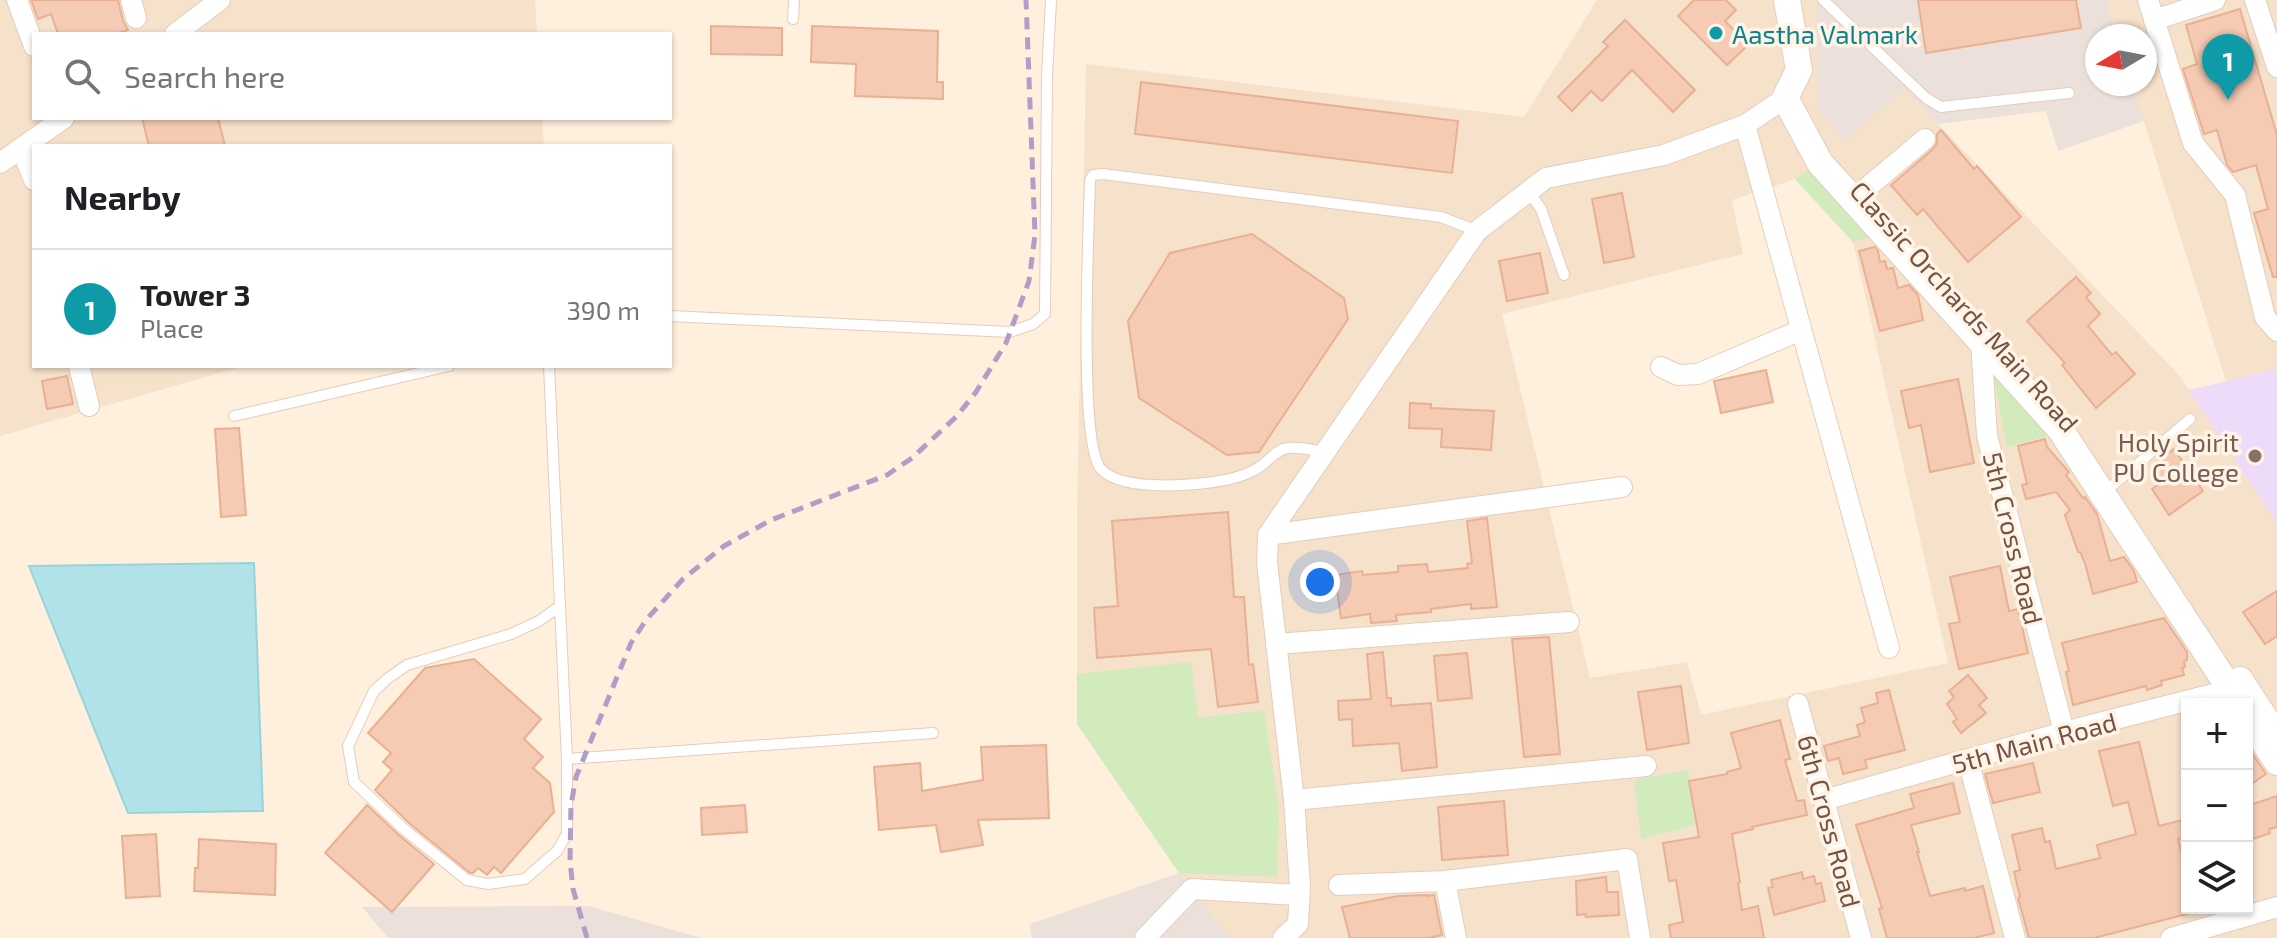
<!DOCTYPE html>
<meta charset="utf-8">
<style>
:root{--surface:#fff;--page:#f6f6f6;--text:#202124;--muted:#757577;--line:#e0e0e0;--accent:#f15a39}
body{margin:0;font-family:"Exo 2",sans-serif;background:var(--page);color:var(--text)}
.controls{position:absolute;right:24px;bottom:24px;display:grid;overflow:hidden;border-radius:0px;box-shadow:0 2px 6px #0004}
.controls button{width:72px;height:72px;display:grid;place-items:center;padding:0;border:0;border-bottom:2px solid var(--line);background:var(--surface);color:var(--text);font:40px sans-serif}
.compass{position:absolute;left:2085px;top:24px;width:72px;height:72px;border-radius:50%;background:var(--surface);box-shadow:0 2px 6px #0004;rotate:260deg}
.you{position:absolute;left:1320px;top:582px;width:28px;height:28px;margin:-20px;border:6px solid #fff;border-radius:50%;background:#1a73e8;box-shadow:0 0 0 12px #1a73e833}
.badge{display:grid;place-items:center;width:52px;height:52px;border-radius:50%;background:var(--accent);color:#fff;font-size:26px;font-weight:700}
.pin{position:absolute;translate:-50% -66px;filter:drop-shadow(0 2px 4px #0008)}
.pin::after{content:'';position:absolute;top:42px;width:28px;height:24px;background:inherit;clip-path:polygon(0 0,100% 0,50% 100%)}
.list{margin:0;padding:0;list-style:none}
h2{display:flex;justify-content:space-between;align-items:center;height:104px;margin:0;padding:0 32px;font-size:34px}
h2 small{font-size:26px;font-weight:400;color:var(--muted)}
.list li{display:grid;grid-template-columns:52px 1fr auto;gap:24px;align-items:center;box-sizing:border-box;height:120px;padding:0 32px;border-top:2px solid var(--line)}
.list b{display:block;font-size:30px;white-space:nowrap}
.list p{margin:0;font-size:26px;white-space:nowrap;color:var(--muted)}
.list em{font-size:26px;font-style:normal;color:var(--muted)}
.icon{flex:none;width:44px;height:44px;fill:none;stroke:currentColor;stroke-width:2;stroke-linecap:round;stroke-linejoin:round}
.map{position:relative;flex:none;width:2277px;height:938px;overflow:hidden}
.search{position:absolute;background:var(--surface);box-shadow:0 2px 6px #0004;left:32px;top:32px;width:640px;height:88px;display:flex;align-items:center;gap:20px;box-sizing:border-box;padding:0 28px;border-radius:0px;color:var(--muted);font-size:30px}
.panel{position:absolute;background:var(--surface);box-shadow:0 2px 6px #0004;left:32px;top:144px;width:640px;height:224px;border-radius:0px}
.map>svg:first-child{display:block}
.residential{fill:#f6e1cb;fill-rule:evenodd}
.industrial{fill:#ebe1da}
.education{fill:#eddbf9}
.green{fill:#d1ebbc}
.water{fill:#b1e2e8;stroke:#97d3da;stroke-width:2}
.building{fill:#f5cbb3;stroke:#e9b093;stroke-width:2}
.lines{fill:none;stroke-linecap:round;stroke-linejoin:round}
.service-casing{stroke:#e4cdbc;stroke-width:12}
.minor-casing{stroke:#e4cdbc;stroke-width:22}
.tertiary-casing{stroke:#e4cdbc;stroke-width:28}
.service{stroke:#fff;stroke-width:10}
.minor{stroke:#fff;stroke-width:20}
.tertiary{stroke:#fff;stroke-width:26}
.rail{stroke:#b19dc6;stroke-width:5;stroke-dasharray:12 8;stroke-linecap:butt}
.culture-dot{fill:#0f9aa8;stroke:#fff4e5;stroke-width:3}
.education-dot{fill:#8d6e63;stroke:#fff4e5;stroke-width:3}
.labels{text-anchor:middle;dominant-baseline:central;stroke-width:7;stroke-linejoin:round;paint-order:stroke}
.culture-label{font-size:26px;fill:#0d838f;stroke:#fff4e5;text-anchor:start}
.street-label{font-size:26px;fill:#755445;stroke:#fff4e5}
.education-label{font-size:26px;fill:#785e54;stroke:#fff4e5;text-anchor:end}
</style>
<div class="map">
<svg width="2277" height="938" viewBox="0 0 2277 938">
<rect width="100%" height="100%" fill="#fef0dd"/>
<!-- residential -->
<g class="residential">
<polygon points="0,0 535,0 537,34 34,34 34,118 542,118 544,146 34,146 34,366 244,366 0,436"/>
<path d="M1597,0H1819L2179,375L2277,523V938H1230L1179,873L1077,724V509L1086,64L1524,117ZM1795,179L1853,242L1948,663L1701,715L1687,662L1590,678L1502,314L1743,254L1732,200ZM2187,704H2247V908H2187Z"/>
<polygon points="2106,0 2277,0 2277,369 2226,381 2132,84 2145,84 2145,36 2117,36"/>
</g>
<!-- industrial -->
<g class="industrial">
<polygon points="1817,0 2106,0 2117,36 2097,36 2097,84 2132,84 2144,121 2058,151 2046,111 1938,124 1904,89 1844,141 1817,106"/>
<polygon points="1179,873 1230,938 1032,938 1030,924"/>
<polygon points="588,906 702,938 388,938 362,907"/>
</g>
<!-- education -->
<polygon class="education" points="2277,369 2277,523 2189,390"/>
<!-- green -->
<g class="green">
<polygon points="1815,165 1874,236 1853,242 1795,179"/>
<polygon points="1992,367 2052,435 2007,447"/>
<polygon points="1191,662 1198,718 1264,710 1279,810 1277,877 1179,873 1077,724 1077,674"/>
<polygon points="1688,770 1695,825 1641,839 1634,780"/>
</g>
<!-- water -->
<polygon class="water" points="254,563 263,811 128,813 29,566"/>
<!-- building -->
<g class="building">
<polygon points="31,0 118,0 123,21 128,30 116,34 58,34 51,14 38,19"/>
<polygon points="1694,0 1726,0 1736,10 1725,21 1748,45 1727,65 1678,16"/>
<polygon points="1918,0 2076,0 2081,28 1926,53"/>
<polygon points="2240,9 2277,135 2277,277 2273,277 2254,213 2268,209 2256,165 2233,172 2227,165 2217,130 2204,134 2183,69 2197,64 2186,25"/>
<polygon points="1625,20 1695,90 1673,112 1632,70 1602,101 1591,91 1572,111 1558,97 1608,46 1603,42"/>
<polygon points="711,26 782,28 782,55 711,54"/>
<polygon points="812,26 938,31 937,82 943,82 943,99 855,96 856,64 811,62"/>
<polygon points="1141,82 1458,121 1452,173 1135,134"/>
<polygon points="142,118 218,118 225,146 149,146"/>
<polygon points="1941,130 1974,169 1977,166 2021,217 1968,262 1923,209 1917,215 1891,185 1933,149 1937,143 1937,134"/>
<polygon points="1622,193 1634,257 1604,263 1592,199"/>
<polygon points="1252,234 1344,298 1348,319 1259,452 1227,455 1139,398 1128,321 1170,253"/>
<polygon points="1875,247 1878,251 1880,262 1885,261 1887,269 1893,268 1898,288 1909,285 1918,295 1923,320 1880,331 1859,251"/>
<polygon points="1540,253 1548,293 1507,301 1499,261"/>
<polygon points="2076,277 2091,293 2086,297 2100,314 2088,326 2112,355 2116,352 2135,374 2096,408 2062,365 2065,363 2027,321"/>
<polygon points="1766,370 1773,402 1721,413 1714,381"/>
<polygon points="67,376 73,404 47,409 42,381"/>
<polygon points="1958,379 1974,463 1930,472 1921,425 1909,428 1901,391"/>
<polygon points="1410,403 1431,404 1431,408 1494,411 1491,450 1441,447 1442,429 1409,428"/>
<polygon points="239,428 246,515 221,517 215,429"/>
<polygon points="2045,439 2047,447 2069,472 2066,475 2083,498 2085,497 2097,514 2110,561 2124,557 2134,571 2137,582 2093,594 2085,563 2080,552 2078,552 2065,515 2070,510 2056,492 2026,499 2022,485 2027,484 2018,446"/>
<polygon points="2174,449 2203,491 2169,515 2152,489 2159,484 2151,473 2161,465 2158,460"/>
<polygon points="1228,512 1234,597 1244,597 1249,665 1253,664 1258,702 1218,707 1211,649 1097,658 1094,608 1118,606 1112,521"/>
<polygon points="1487,518 1497,607 1471,609 1471,604 1431,609 1431,612 1396,615 1397,621 1371,623 1370,614 1341,618 1335,575 1362,571 1363,575 1398,572 1398,566 1427,564 1428,572 1468,568 1467,564 1472,563 1467,521"/>
<polygon points="2000,566 2009,611 2018,609 2028,653 1959,669 1949,624 1960,622 1950,577"/>
<polygon points="2277,591 2277,636 2265,644 2243,612"/>
<polygon points="2164,618 2187,652 2187,660 2184,661 2185,667 2182,668 2184,675 2161,681 2162,685 2147,690 2146,686 2073,705 2066,672 2069,671 2062,643"/>
<polygon points="1549,637 1560,754 1524,757 1512,639"/>
<polygon points="1383,652 1387,698 1391,698 1391,706 1431,703 1437,767 1402,771 1399,743 1353,746 1352,719 1339,720 1338,701 1371,699 1367,654"/>
<polygon points="1467,653 1472,698 1438,701 1434,656"/>
<polygon points="474,659 541,719 524,739 543,757 533,768 550,783 554,812 501,873 494,867 487,875 478,868 473,873 470,873 410,824 375,790 392,770 383,762 391,753 368,733 425,668"/>
<polygon points="1968,675 1987,698 1979,705 1986,713 1961,733 1953,722 1957,719 1947,704 1954,697 1949,691"/>
<polygon points="1681,686 1689,743 1647,750 1638,692"/>
<polygon points="1889,690 1905,750 1865,760 1867,768 1843,774 1839,758 1828,761 1824,746 1860,736 1857,725 1865,722 1861,708 1878,703 1876,693"/>
<polygon points="1780,720 1790,759 1785,760 1797,801 1804,800 1807,815 1752,827 1753,829 1732,834 1740,882 1738,883 1742,910 1758,906 1764,938 1671,938 1669,925 1683,922 1676,880 1669,881 1663,843 1699,837 1689,781 1727,774 1727,772 1741,768 1731,733"/>
<polygon points="2139,742 2159,826 2183,820 2187,837 2178,839 2187,874 2187,914 2094,938 2029,938 2018,898 2020,897 2014,872 2020,870 2012,835 2042,828 2045,842 2050,841 2056,869 2100,858 2097,845 2136,834 2128,802 2113,806 2099,751"/>
<polygon points="1046,745 1049,818 978,820 983,845 941,852 936,825 879,830 874,767 920,763 922,791 983,780 981,747"/>
<polygon points="2247,746 2266,774 2247,787"/>
<polygon points="2033,763 2040,792 1993,803 1985,774"/>
<polygon points="1953,783 1960,813 1911,825 1919,852 1917,852 1930,896 1965,888 1965,891 1983,886 1994,933 1974,938 1887,938 1879,909 1882,908 1856,825 1914,808 1910,794"/>
<polygon points="2277,796 2277,827 2269,829 2270,833 2247,841 2247,806"/>
<polygon points="1504,801 1508,855 1442,860 1438,807"/>
<polygon points="367,805 400,836 434,864 392,912 325,853"/>
<polygon points="745,805 747,832 702,835 701,808"/>
<polygon points="156,834 160,896 126,898 122,836"/>
<polygon points="199,839 276,844 275,895 194,891 195,868 198,868"/>
<polygon points="1802,872 1803,879 1814,876 1816,884 1821,883 1825,901 1774,915 1768,888 1773,887 1771,880"/>
<polygon points="1606,877 1607,892 1618,892 1619,915 1586,917 1585,914 1577,915 1576,881"/>
<polygon points="1428,895 1428,896 1434,895 1442,935 1429,938 1350,938 1342,907 1398,896"/>
</g>
<g class="lines">
<defs>
<g id="service">
<polyline points="1823,0 1926,98 1941,107 2069,93"/>
<polyline points="793,19 794,0"/>
<polyline points="1529,192 1541,209 1564,275"/>
<polyline points="670,316 1010,332 1033,324 1045,314 1047,76 1051,0"/>
<polyline points="549,366 567,759 567,834 557,851 525,879 488,884 467,880 405,830 354,782 348,746 374,691 387,679 407,665 511,634 539,621 560,606"/>
<polyline points="234,416 449,366"/>
<path d="M1325,452C1313,450 1300,447 1288,448C1276,449 1268,462 1258,468C1243,477 1224,481 1206,483C1180,486 1120,490 1101,469C1078,444 1089,225 1090,180L1093,175L1103,174L1441,217L1477,231"/>
<polyline points="2113,485 2190,419"/>
<polyline points="567,759 933,733"/>
</g>
<g id="minor">
<polyline points="17,0 34,46"/>
<polyline points="131,0 136,18"/>
<polyline points="2148,0 2193,143 2235,195 2265,317 2277,331"/>
<polyline points="2255,0 2277,67"/>
<polyline points="2154,20 2215,0"/>
<polyline points="175,34 220,0"/>
<polyline points="1745,125 1889,648"/>
<polyline points="21,148 34,180"/>
<polyline points="0,163 64,118"/>
<polyline points="1863,191 1925,139"/>
<polyline points="1981,341 1987,436 2064,732"/>
<polyline points="79,366 89,406"/>
<polyline points="1661,367 1678,375 1698,374 1801,330"/>
<polyline points="1268,535 1622,487"/>
<polyline points="1276,644 1569,622"/>
<polyline points="1798,704 1861,938"/>
<polyline points="1968,760 2015,938"/>
<polyline points="1294,800 1646,766"/>
<polyline points="1824,800 2064,732 2241,687"/>
<polyline points="1445,881 1456,938"/>
<polyline points="1339,885 1445,881 1627,859 1640,938"/>
<polyline points="1145,938 1192,889 1299,895"/>
<polyline points="1283,938 1298,924 1300,887 1294,800 1267,562 1268,535 1477,231 1546,178 1664,155 1745,125 1785,98"/>
<polyline points="2171,938 2277,907"/>
</g>
<g id="tertiary">
<polyline points="1787,0 1799,70 1785,98 1820,163 2060,429 2240,704"/>
<polyline points="2240,680 2277,737"/>
<polyline points="2253,725 2277,762"/>
</g>
</defs>
<!-- service casing -->
<use href="#service" class="service-casing"/>
<!-- minor casing -->
<use href="#minor" class="minor-casing"/>
<!-- tertiary casing -->
<use href="#tertiary" class="tertiary-casing"/>
<!-- service -->
<use href="#service" class="service"/>
<!-- minor -->
<use href="#minor" class="minor"/>
<!-- tertiary -->
<use href="#tertiary" class="tertiary"/>
<!-- rail -->
<polyline class="rail" points="587,938 573,889 570,861 571,805 576,777 631,643 646,620 683,579 724,546 771,520 887,475 912,458 957,416 976,392 1006,343 1029,281 1035,235 1026,0"/>
</g>
<!-- markers -->
<circle class="culture-dot" cx="1716" cy="33" r="8"/>
<circle class="education-dot" cx="2255" cy="456" r="8"/>
<g class="labels">
<!-- culture labels -->
<g class="culture-label">
<text x="1732" y="33">Aastha Valmark</text>
</g>
<!-- street labels -->
<g class="street-label">
<text transform="translate(1965 306) rotate(48)">Classic Orchards Main Road</text>
<text transform="translate(2014 538) rotate(76)">5th Cross Road</text>
<text transform="translate(2034 742) rotate(-15)">5th Main Road</text>
<text transform="translate(1830 821) rotate(75)">6th Cross Road</text>
</g>
<!-- education labels -->
<g class="education-label">
<text x="2239" y="441">Holy Spirit<tspan x="2239" dy="30">PU College</tspan></text>
</g>
</g>
</svg>
<div class="controls">
<button>+</button>
<button>−</button>
<button><svg class="icon" aria-label="layers" viewBox="0 0 24 24"><path d="M12 4l9 5-9 5-9-5zM3 14l9 5 9-5"/></svg></button>
</div>
<svg class="compass" viewBox="-18 -18 36 36"><path d="M0-13l5 13h-10z" fill="#e53935"/><path d="M0 13l5-13h-10z" fill="#757577"/></svg>
<div class="you"></div>
<div class="pin badge" style="left:2228px;top:100px;background:#0f9aa8">1</div>
<div class="search"><svg class="icon" aria-label="search" viewBox="0 0 24 24"><circle cx="10" cy="10" r="6"/><path d="M15 15l6 6"/></svg>Search here</div>
<section class="panel">
<h2>Nearby<small></small></h2>
<ul class="list">
<li><span class="badge" style="background:#0f9aa8">1</span><div><b>Tower 3</b><p>Place</p></div><em>390 m</em></li>
</ul>
</section>
</div>
